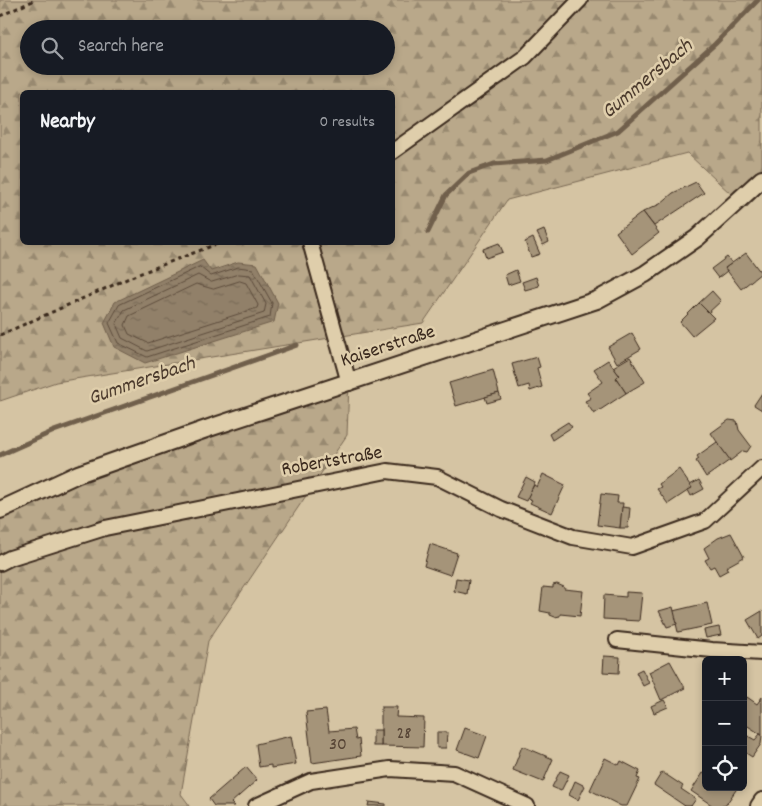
<!DOCTYPE html>
<meta charset="utf-8">
<style>
:root{--surface:#171b24;--page:#242831;--text:#f1f3f6;--muted:#9ea1a6;--line:#363941}
body{margin:0;font-family:Dekko,sans-serif;background:var(--page);color:var(--text)}
.controls{position:absolute;right:15px;bottom:15px;display:grid;overflow:hidden;border-radius:8px;box-shadow:0 2px 8px #0003}
.controls button{width:45px;height:45px;display:grid;place-items:center;padding:0;border:0;border-bottom:1px solid var(--line);background:var(--surface);color:var(--text);font:25px sans-serif}
.list{margin:0;padding:0;list-style:none}
h2{display:flex;justify-content:space-between;align-items:center;height:65px;margin:0;padding:0 20px;font-size:21px}
h2 small{font-size:16px;font-weight:400;color:var(--muted)}
.icon{flex:none;width:28px;height:28px;fill:none;stroke:currentColor;stroke-width:2;stroke-linecap:round;stroke-linejoin:round}
.map{position:relative;flex:none;width:762px;height:806px;overflow:hidden}
.search{position:absolute;background:var(--surface);box-shadow:0 2px 8px #0003;left:20px;top:20px;width:375px;height:55px;display:flex;align-items:center;gap:12px;box-sizing:border-box;padding:0 18px;border-radius:28px;color:var(--muted);font-size:19px}
.panel{position:absolute;background:var(--surface);box-shadow:0 2px 8px #0003;left:20px;top:90px;width:375px;height:155px;border-radius:8px}
.map>svg:first-child{display:block}
.forest{fill:url(#forest-firs);stroke:#7a6954;fill-rule:evenodd}
.water{fill:url(#water-ripples);stroke:#6f5e4b}
.lines{fill:none;stroke-linecap:round;stroke-linejoin:round}
.shore{stroke:#5d4c3c;stroke-width:1}
.stream{stroke:#6f5e4b;stroke-width:5}
.building{fill:#a59479;stroke:#3b2a1e}
.minor-casing{stroke:#3b2a1e;stroke-width:18}
.tertiary-casing{stroke:#3b2a1e;stroke-width:20}
.path{stroke:#3b2a1e;stroke-width:3;stroke-dasharray:4 4;stroke-linecap:butt}
.minor{stroke:#dfceab;stroke-width:14}
.tertiary{stroke:#dfceab;stroke-width:16}
.labels{text-anchor:middle;dominant-baseline:central;stroke-width:5;stroke-linejoin:round;paint-order:stroke}
.number-label{font-size:18px;fill:#564435}
.street-label{font-size:20px;fill:#3b2a1e;stroke:#dfceab}
.water-label{font-size:21px;font-style:italic;fill:#4c3b2d;stroke:#dfceab}
</style>
<div class="map">
<svg width="762" height="806" viewBox="0 0 762 806">
<defs>
<pattern id="forest-firs" width="22" height="20" patternUnits="userSpaceOnUse" patternTransform="scale(1.25)"><rect width="22" height="20" fill="#b9a88a"/><path d="M5 1l3.5 6h-7zM16 11l3.5 6h-7z" fill="#988970"/></pattern>
<pattern id="water-ripples" width="26" height="14" patternUnits="userSpaceOnUse" patternTransform="scale(1.25)"><rect width="26" height="14" fill="#918069"/><path d="M2 4q2-2 4 0t4 0M15 11q2-2 4 0t4 0" fill="none" stroke="#786956"/></pattern>
</defs>
<rect width="100%" height="100%" fill="#d5c4a3"/>
<filter id="ink" filterUnits="userSpaceOnUse"><feTurbulence type="fractalNoise" baseFrequency=".02" numOctaves="2"/><feDisplacementMap in="SourceGraphic" scale="10" xChannelSelector="R" yChannelSelector="G"/><feConvolveMatrix kernelMatrix="1 2 1 2 8 2 1 2 1" color-interpolation-filters="sRGB"/></filter>
<g filter="url(#ink)">
<!-- forest -->
<g class="forest">
<path d="M0,0H762V192L746,208L687,153L507,200L423,323L56,382L0,401ZM29,29H386V66H29ZM22,92H392V242H22Z"/>
<polygon points="349,383 347,435 208,641 181,794 190,806 0,806 0,510"/>
</g>
<!-- water -->
<polygon class="water" points="203,260 211,271 238,262 257,264 278,303 274,322 145,363 114,347 104,323 115,302"/>
<g class="lines">
<!-- shore -->
<g class="shore">
<polygon points="200,267 211,276 238,267 253,269 272,303 270,317 147,357 118,343 109,323 119,305"/>
<polygon points="239,274 250,275 266,304 264,313 147,351 122,338 116,324 124,310 198,275 211,282"/>
<polygon points="240,281 246,283 258,305 257,308 148,343 129,334 125,325 129,316 196,284 213,289"/>
</g>
<!-- stream -->
<g class="stream">
<polyline points="428,232 446,195 469,173 494,164 547,160 618,131 715,44 758,0"/>
<polyline points="0,455 54,431 297,345"/>
</g>
</g>
<!-- building -->
<g class="building">
<polygon points="696,182 704,193 654,226 643,212 660,204 673,193"/>
<polygon points="643,212 659,233 632,254 616,232"/>
<polygon points="544,230 549,242 543,245 537,233"/>
<polygon points="533,238 540,254 531,257 525,242"/>
<polygon points="499,243 503,252 486,258 483,249"/>
<polygon points="746,253 761,273 741,289 725,268"/>
<polygon points="727,257 732,263 725,268 727,271 718,278 711,269"/>
<polygon points="516,270 520,281 508,285 505,275"/>
<polygon points="536,277 539,286 525,290 522,282"/>
<polygon points="712,291 721,301 708,313 699,303"/>
<polygon points="699,303 714,318 692,336 680,322"/>
<polygon points="632,333 641,349 617,363 608,347"/>
<polygon points="537,357 540,367 537,368 542,387 530,391 529,385 519,388 512,364"/>
<polygon points="630,357 645,382 626,393 616,378 619,375 613,367"/>
<polygon points="608,360 619,375 616,378 626,393 594,414 585,401 591,398 587,393 603,382 594,369"/>
<polygon points="493,370 499,393 456,406 449,383"/>
<polygon points="499,393 501,399 487,403 485,397"/>
<polygon points="762,393 762,410 754,405"/>
<polygon points="729,420 737,421 739,430 751,446 747,452 743,451 730,461 711,433"/>
<polygon points="568,422 572,427 552,440 549,434"/>
<polygon points="717,442 730,460 706,477 696,461 699,459 697,456"/>
<polygon points="679,469 692,488 668,504 657,489 661,487 659,484"/>
<polygon points="543,474 565,485 552,513 530,503 532,500 527,498 534,485 537,487"/>
<polygon points="526,477 535,482 526,501 516,497"/>
<polygon points="699,480 704,489 691,496 688,490 692,488 690,485"/>
<polygon points="601,494 618,496 617,503 623,503 620,528 597,525"/>
<polygon points="622,507 630,508 628,528 620,528"/>
<polygon points="731,533 744,557 726,567 728,570 719,575 714,566 710,568 705,560 709,558 704,548 718,538"/>
<polygon points="430,544 457,553 450,575 424,566"/>
<polygon points="456,578 469,580 467,594 454,591"/>
<polygon points="557,584 564,587 564,589 583,591 580,616 560,614 560,616 555,617 550,615 550,613 540,611 543,587 553,588 553,585"/>
<polygon points="626,592 642,593 639,621 603,619 604,595 626,597"/>
<polygon points="707,603 712,625 678,632 673,611"/>
<polygon points="673,607 677,624 667,627 659,611"/>
<polygon points="762,611 762,636 758,639 747,620"/>
<polygon points="719,627 721,635 706,638 704,630"/>
<polygon points="604,656 620,657 619,673 603,672"/>
<polygon points="670,661 685,688 661,700 649,672"/>
<polygon points="642,669 649,683 643,686 636,672"/>
<polygon points="747,697 757,704 762,697 762,735 743,723 743,703"/>
<polygon points="664,700 668,707 654,713 651,706"/>
<polygon points="381,707 397,707 396,717 424,718 423,747 381,746"/>
<polygon points="326,710 329,731 354,729 356,740 359,739 361,756 312,763 306,712"/>
<polygon points="465,728 487,736 479,758 457,750"/>
<rect x="373" y="730" width="8" height="16"/>
<polygon points="437,732 447,732 446,748 437,748"/>
<polygon points="760,734 762,735 761,744 752,757 743,751 743,743 748,736 755,740"/>
<polygon points="291,736 296,764 271,768 271,765 259,767 256,744"/>
<polygon points="522,746 553,759 543,782 513,770"/>
<polygon points="605,758 619,765 621,761 640,771 637,778 640,779 627,806 621,806 590,790"/>
<polygon points="246,767 257,780 231,803 234,806 214,806 209,799"/>
<polygon points="560,771 569,775 561,791 552,787"/>
<polygon points="662,772 683,786 681,789 696,799 691,806 685,806 654,785"/>
<polygon points="703,773 706,774 706,787 738,787 725,806 713,806 691,791"/>
<polygon points="575,781 585,786 578,800 569,795"/>
<polygon points="369,802 386,804 386,806 368,806"/>
</g>
<g class="lines">
<defs>
<g id="minor">
<polyline points="392,152 525,57 580,0"/>
<polyline points="310,242 349,383"/>
<polyline points="0,563 10,558 105,528 387,471 437,477 501,509 573,537 632,547 705,521 762,468"/>
<polyline points="617,640 712,650 762,653"/>
<polyline points="256,806 311,781 390,769 454,773 527,806"/>
<polyline points="758,806 762,800"/>
</g>
<polyline id="tertiary" points="0,510 78,474 212,427 597,300 645,274 697,238 762,179"/>
</defs>
<!-- minor casing -->
<use href="#minor" class="minor-casing"/>
<!-- tertiary casing -->
<use href="#tertiary" class="tertiary-casing"/>
<!-- path -->
<g class="path">
<polyline points="0,16 35,0"/>
<polyline points="0,335 136,275 222,242"/>
</g>
<!-- minor -->
<use href="#minor" class="minor"/>
<!-- tertiary -->
<use href="#tertiary" class="tertiary"/>
</g>
</g>
<g class="labels">
<!-- number labels -->
<g class="number-label">
<text x="404" y="734">28</text>
<text x="338" y="745">30</text>
</g>
<!-- street labels -->
<g class="street-label">
<text transform="translate(388 347) rotate(-18)">Kaiserstraße</text>
<text transform="translate(332 462) rotate(-10)">Robertstraße</text>
</g>
<!-- water labels -->
<g class="water-label">
<text transform="translate(648 80) rotate(-40)">Gummersbach</text>
<text transform="translate(142 382) rotate(-19)">Gummersbach</text>
</g>
</g>
</svg>
<div class="controls">
<button>+</button>
<button>−</button>
<button><svg class="icon" aria-label="locate" viewBox="0 0 24 24"><circle cx="12" cy="12" r="6"/><path d="M12 2v4M12 18v4M2 12h4M18 12h4"/></svg></button>
</div>
<div class="search"><svg class="icon" aria-label="search" viewBox="0 0 24 24"><circle cx="10" cy="10" r="6"/><path d="M15 15l6 6"/></svg>Search here</div>
<section class="panel">
<h2>Nearby<small>0 results</small></h2>
<ul class="list">
</ul>
</section>
</div>
